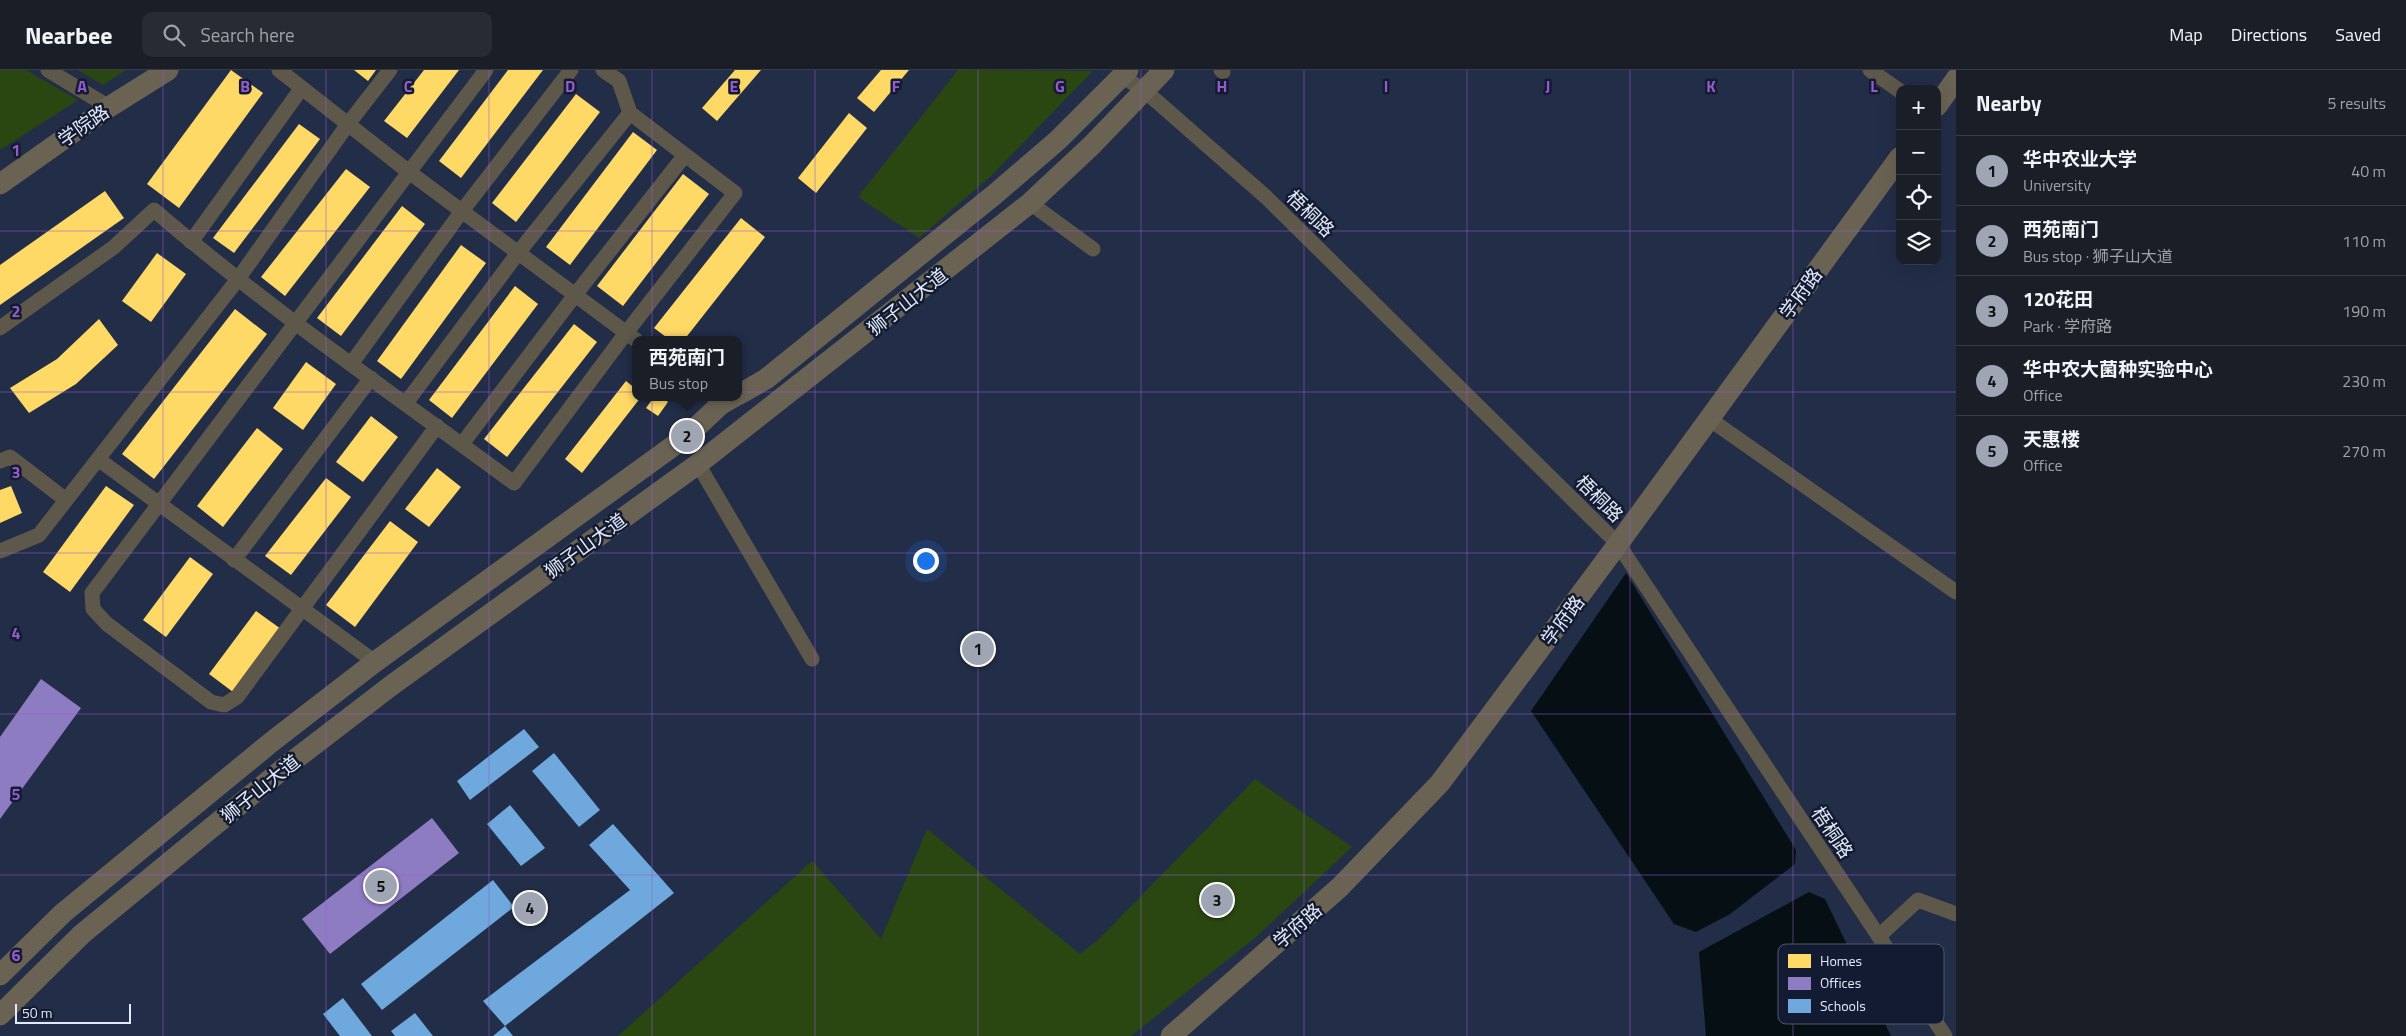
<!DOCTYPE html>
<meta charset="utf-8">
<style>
:root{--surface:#1a1e27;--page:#272b33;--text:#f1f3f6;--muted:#9fa2a7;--line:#383c44;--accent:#9fa5b3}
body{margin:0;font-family:"Titillium Web","Noto Sans SC",sans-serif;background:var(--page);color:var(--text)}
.controls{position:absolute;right:15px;top:15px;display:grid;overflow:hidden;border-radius:10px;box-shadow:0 5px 20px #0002}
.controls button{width:45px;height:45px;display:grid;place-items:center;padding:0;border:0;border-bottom:1px solid var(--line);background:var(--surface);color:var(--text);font:25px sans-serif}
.scale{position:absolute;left:15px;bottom:12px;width:116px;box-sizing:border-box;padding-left:5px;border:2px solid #e2e9f8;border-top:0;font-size:14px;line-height:18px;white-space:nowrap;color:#e2e9f8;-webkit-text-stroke:4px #121b31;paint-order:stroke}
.you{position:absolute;left:925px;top:490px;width:18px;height:18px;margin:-12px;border:4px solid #fff;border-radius:50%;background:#1a73e8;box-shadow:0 0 0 8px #1a73e833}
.badge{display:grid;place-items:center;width:32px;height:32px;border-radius:50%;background:var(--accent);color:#111;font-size:16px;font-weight:700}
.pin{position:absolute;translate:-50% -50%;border:2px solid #fff;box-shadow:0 1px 5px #0006}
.popup{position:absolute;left:632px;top:266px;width:110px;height:65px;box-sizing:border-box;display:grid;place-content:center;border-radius:10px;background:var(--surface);filter:drop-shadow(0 1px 4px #0005);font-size:16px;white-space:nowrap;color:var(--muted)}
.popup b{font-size:19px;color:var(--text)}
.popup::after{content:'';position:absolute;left:50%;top:100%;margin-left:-10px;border:10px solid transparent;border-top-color:var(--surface)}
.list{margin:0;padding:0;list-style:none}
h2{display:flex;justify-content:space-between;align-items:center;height:65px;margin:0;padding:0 20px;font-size:21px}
h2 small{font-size:16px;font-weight:400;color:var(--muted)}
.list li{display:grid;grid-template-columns:32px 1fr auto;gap:15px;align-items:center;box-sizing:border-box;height:70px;padding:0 20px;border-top:1px solid var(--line)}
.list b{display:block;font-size:19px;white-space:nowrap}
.list p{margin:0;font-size:16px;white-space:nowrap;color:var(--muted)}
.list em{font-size:16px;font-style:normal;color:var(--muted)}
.icon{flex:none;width:28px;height:28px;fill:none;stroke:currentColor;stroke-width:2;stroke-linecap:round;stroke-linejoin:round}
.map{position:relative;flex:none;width:1956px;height:966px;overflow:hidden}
header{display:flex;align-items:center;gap:30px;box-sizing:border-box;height:70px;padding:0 25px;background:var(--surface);border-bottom:1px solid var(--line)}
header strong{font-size:24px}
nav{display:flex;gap:28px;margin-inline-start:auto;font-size:18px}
.search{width:350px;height:45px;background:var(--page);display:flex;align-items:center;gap:12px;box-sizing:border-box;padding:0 18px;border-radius:10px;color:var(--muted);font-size:19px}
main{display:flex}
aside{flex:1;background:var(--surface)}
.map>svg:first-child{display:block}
.built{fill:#222d48;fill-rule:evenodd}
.green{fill:#2a4711}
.water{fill:#060f14}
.homes{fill:#ffd966}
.offices{fill:#8e7cc3}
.schools{fill:#6fa8dc}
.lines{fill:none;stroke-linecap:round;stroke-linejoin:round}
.street{stroke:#5e584b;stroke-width:15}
.secondary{stroke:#6a6353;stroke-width:21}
.grid{fill:none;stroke:#955bcd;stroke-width:1;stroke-opacity:0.55}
.labels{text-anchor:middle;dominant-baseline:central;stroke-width:5;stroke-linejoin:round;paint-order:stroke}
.street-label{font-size:19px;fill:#e2e9f8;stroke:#121b31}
.key{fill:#121b31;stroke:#50596d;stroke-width:1}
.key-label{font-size:14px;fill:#e2e9f8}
.grid-label{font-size:16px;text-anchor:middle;font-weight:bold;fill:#955bcd;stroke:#121b31;stroke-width:5;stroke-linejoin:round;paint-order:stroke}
</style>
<header>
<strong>Nearbee</strong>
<div class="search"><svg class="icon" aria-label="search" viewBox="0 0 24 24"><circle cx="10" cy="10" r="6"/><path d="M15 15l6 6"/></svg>Search here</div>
<nav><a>Map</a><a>Directions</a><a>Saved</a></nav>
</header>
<main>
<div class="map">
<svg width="1956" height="966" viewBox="0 0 1956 966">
<rect width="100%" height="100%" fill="#222834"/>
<!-- built -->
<path class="built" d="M0,0H1956V966H0ZM1900,19H1937V191H1900ZM636,270H738V327H636Z"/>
<!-- green -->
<g class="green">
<polygon points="0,0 26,0 78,30 0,80"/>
<polygon points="78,0 126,0 103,15"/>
<polygon points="958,0 1093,1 991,106 919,168 858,127"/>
<polygon points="1255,709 1352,777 1255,868 1131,966 618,966 812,791 881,869 927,759 1080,884 1100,868"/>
</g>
<!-- water -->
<g class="water">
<polygon points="1626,503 1796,780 1795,794 1730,844 1696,862 1674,854 1531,641"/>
<polygon points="1809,822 1825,829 1891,966 1706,966 1699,882"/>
</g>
<!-- homes -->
<g class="homes">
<polygon points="231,0 263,23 179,138 147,114"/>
<polygon points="354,0 376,0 368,11"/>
<polygon points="424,0 459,0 407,68 384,51"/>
<polygon points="508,0 543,0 461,108 439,91"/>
<polygon points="735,0 761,0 717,51 702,38"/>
<polygon points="881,0 909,0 874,42 857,28"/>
<polygon points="576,24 600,42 516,152 492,133"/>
<polygon points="849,43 867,58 816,123 798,108"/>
<polygon points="299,54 320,69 234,183 213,168"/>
<polygon points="633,62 657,80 570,195 546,177"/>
<polygon points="346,99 370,117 285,226 261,207"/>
<polygon points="683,104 709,124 623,236 597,216"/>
<polygon points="105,121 124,148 0,235 0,195"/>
<polygon points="402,136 425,154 341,266 317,248"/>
<polygon points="741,148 765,167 684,270 670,270 654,258"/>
<polygon points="461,175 486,193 401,309 377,291"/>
<polygon points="157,183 186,204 151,252 122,231"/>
<polygon points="515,216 538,234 452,348 429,330"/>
<polygon points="235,239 267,264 154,409 122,384"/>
<polygon points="99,249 118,275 76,314 29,343 10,318 57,289"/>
<polygon points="574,254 597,272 507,387 484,369"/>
<polygon points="306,292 336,314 303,360 273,338"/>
<polygon points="626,311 636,319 636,327 641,327 582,403 565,389"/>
<polygon points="654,327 662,327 668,332 658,346 646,338"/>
<polygon points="371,346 398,367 363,412 336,392"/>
<polygon points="257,358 283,379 223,457 197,436"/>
<polygon points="437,398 461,417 429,457 405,439"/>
<polygon points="326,408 351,427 291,505 265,486"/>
<polygon points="11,416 22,443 0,453 0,420"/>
<polygon points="106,416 134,435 70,522 43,502"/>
<polygon points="390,451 418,472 355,557 326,535"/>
<polygon points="190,487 213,504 166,567 143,550"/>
<polygon points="256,541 281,559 233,622 209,604"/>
</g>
<!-- offices -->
<g class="offices">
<polygon points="41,609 81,638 0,749 0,667"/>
<polygon points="432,748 459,783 330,884 302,849"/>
</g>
<!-- schools -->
<g class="schools">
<polygon points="524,659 539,677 470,730 457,711"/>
<polygon points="554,683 600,740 579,757 532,701"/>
<polygon points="510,735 545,778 521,796 487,754"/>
<polygon points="613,754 674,823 505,956 483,931 630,820 589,775"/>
<polygon points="493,810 514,837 382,940 361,914"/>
<polygon points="343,928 372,966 340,966 323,944"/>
<polygon points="415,943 433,966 395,966 391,961"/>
<polygon points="505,956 513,966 493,966"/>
</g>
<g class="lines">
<!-- street -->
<g class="street">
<polyline points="48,0 109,37"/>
<polyline points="279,0 409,102 636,270"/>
<polyline points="1221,0 1223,2"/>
<polyline points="1870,0 1900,21"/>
<polyline points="1122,6 1145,21 1266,127 1618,474 1945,966"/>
<polyline points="1030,133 1093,179"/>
<polyline points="191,172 301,19"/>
<path d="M0,258L114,177L154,140C268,238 393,324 514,413L626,263L735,123L630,43L619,11L603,0"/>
<polyline points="351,294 462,141 571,0"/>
<polyline points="406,333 518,183 630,43"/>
<polyline points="1708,348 1956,522"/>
<polyline points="437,356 237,627 224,635 211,632 107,554 93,539 92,523 486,0"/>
<polyline points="462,374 575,225 685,85"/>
<polyline points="98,389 375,592"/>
<polyline points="0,391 10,387 66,430"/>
<polyline points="698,394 812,589"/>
<polyline points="0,481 39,465 238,209 348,54 390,0"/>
<polyline points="234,490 371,308"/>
<polyline points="1879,866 1918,830 1956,844"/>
</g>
<!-- secondary -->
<g class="secondary">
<polyline points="1937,36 1956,9"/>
<polyline points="0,114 109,37 168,0"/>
<polyline points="738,325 766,309 994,125 1058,70 1128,0"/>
<polyline points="0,905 63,843 274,670 375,592 687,366 720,335 734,327"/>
<polyline points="0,945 82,864 289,694 392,615 698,394 1030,133 1092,75 1164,0"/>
<polyline points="1171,966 1340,817 1440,713 1618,474 1900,87"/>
</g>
</g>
<!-- grid -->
<path class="grid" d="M163,0V966M326,0V966M489,0V966M652,0V966M815,0V966M978,0V966M1141,0V966M1304,0V966M1467,0V966M1630,0V966M1793,0V966M0,161H1900M1937,161H1956M0,322H1956M0,483H1956M0,644H1956M0,805H1956"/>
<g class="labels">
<!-- street labels -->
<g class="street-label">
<text transform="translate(83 55) rotate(-35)">学院路</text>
<text transform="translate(1311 143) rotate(44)">梧桐路</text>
<text transform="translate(1800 223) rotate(-54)">学府路</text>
<text transform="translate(907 231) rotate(-38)">狮子山大道</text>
<text transform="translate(1600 428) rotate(45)">梧桐路</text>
<text transform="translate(585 475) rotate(-36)">狮子山大道</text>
<text transform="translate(1562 550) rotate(-53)">学府路</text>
<text transform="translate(260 718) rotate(-39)">狮子山大道</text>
<text transform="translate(1833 762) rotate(56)">梧桐路</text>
<text transform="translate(1297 855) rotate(-41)">学府路</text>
</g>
</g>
<!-- legend -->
<rect x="1778" y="874" width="166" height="80" rx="8" class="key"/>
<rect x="1788" y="884" width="23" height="14" fill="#ffd966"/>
<rect x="1788" y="907" width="23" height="13" fill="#8e7cc3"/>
<rect x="1788" y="929" width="23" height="14" fill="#6fa8dc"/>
<g class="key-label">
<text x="1820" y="896">Homes</text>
<text x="1820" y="918">Offices</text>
<text x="1820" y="941">Schools</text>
</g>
<g class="grid-label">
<text x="82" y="22">A</text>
<text x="245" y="22">B</text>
<text x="408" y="22">C</text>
<text x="570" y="22">D</text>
<text x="734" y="22">E</text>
<text x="896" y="22">F</text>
<text x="1060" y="22">G</text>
<text x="1222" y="22">H</text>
<text x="1386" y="22">I</text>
<text x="1548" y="22">J</text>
<text x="1711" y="22">K</text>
<text x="1874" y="22">L</text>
<text x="16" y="86">1</text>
<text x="16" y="247">2</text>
<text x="16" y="408">3</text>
<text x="16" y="569">4</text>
<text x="16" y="730">5</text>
<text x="16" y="891">6</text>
</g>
</svg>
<div class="controls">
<button>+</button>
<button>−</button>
<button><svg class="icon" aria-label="locate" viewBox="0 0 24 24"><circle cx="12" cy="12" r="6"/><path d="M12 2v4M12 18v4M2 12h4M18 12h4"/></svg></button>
<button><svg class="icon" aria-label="layers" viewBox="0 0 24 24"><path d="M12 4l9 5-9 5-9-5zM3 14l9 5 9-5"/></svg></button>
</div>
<div class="scale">50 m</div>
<div class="you"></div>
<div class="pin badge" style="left:978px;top:579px">1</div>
<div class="pin badge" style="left:687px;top:366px">2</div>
<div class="popup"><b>西苑南门</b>Bus stop</div>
<div class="pin badge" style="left:1217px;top:830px">3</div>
<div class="pin badge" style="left:530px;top:838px">4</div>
<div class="pin badge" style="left:381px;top:816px">5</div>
</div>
<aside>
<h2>Nearby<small>5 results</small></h2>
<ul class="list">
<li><span class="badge">1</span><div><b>华中农业大学</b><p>University</p></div><em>40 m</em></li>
<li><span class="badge">2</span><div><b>西苑南门</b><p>Bus stop · 狮子山大道</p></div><em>110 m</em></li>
<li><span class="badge">3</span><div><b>120花田</b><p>Park · 学府路</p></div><em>190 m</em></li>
<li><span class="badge">4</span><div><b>华中农大菌种实验中心</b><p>Office</p></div><em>230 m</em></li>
<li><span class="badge">5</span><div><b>天惠楼</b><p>Office</p></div><em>270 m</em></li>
</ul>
</aside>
</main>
